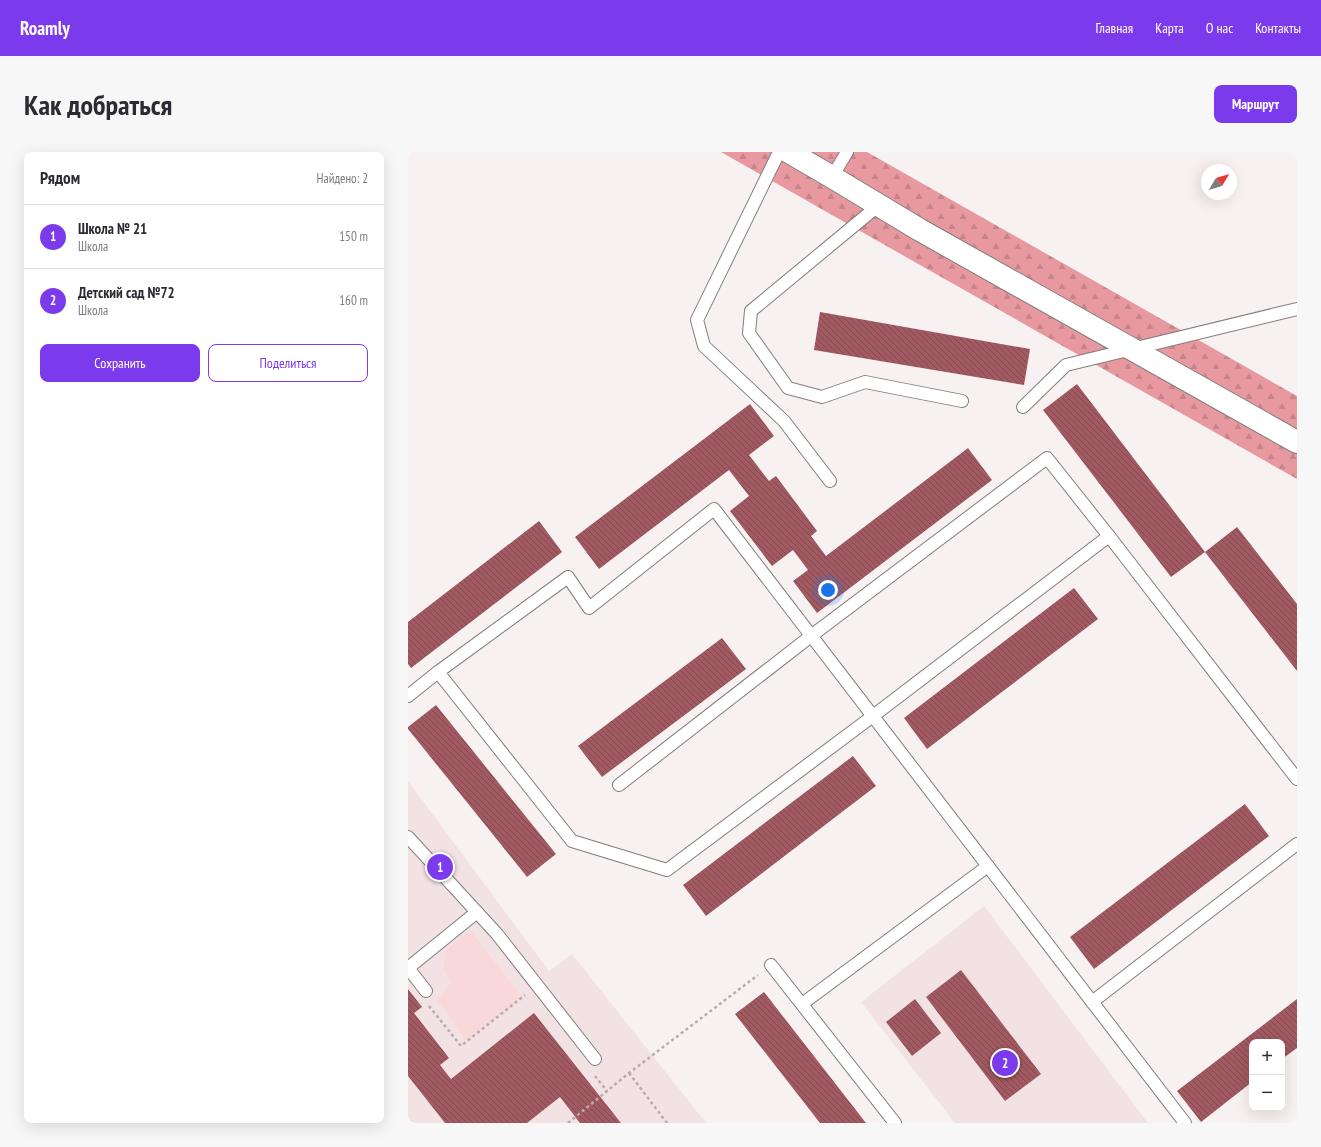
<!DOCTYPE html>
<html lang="ru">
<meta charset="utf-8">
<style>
:root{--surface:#fff;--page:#f7f7f7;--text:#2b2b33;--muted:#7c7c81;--line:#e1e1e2;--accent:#7c3aed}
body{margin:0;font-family:"PT Sans Narrow",sans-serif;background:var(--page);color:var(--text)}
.controls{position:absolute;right:12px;bottom:12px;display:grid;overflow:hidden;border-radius:8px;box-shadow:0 4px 16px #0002}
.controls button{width:36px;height:36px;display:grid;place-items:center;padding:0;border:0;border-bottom:1px solid var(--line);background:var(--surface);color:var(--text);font:20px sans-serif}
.compass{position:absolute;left:793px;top:12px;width:36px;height:36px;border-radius:50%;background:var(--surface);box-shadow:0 4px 16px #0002;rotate:52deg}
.you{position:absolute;left:420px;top:438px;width:14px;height:14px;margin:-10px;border:3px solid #fff;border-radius:50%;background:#1a73e8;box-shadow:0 0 0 6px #1a73e833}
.badge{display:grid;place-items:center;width:26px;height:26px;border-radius:50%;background:var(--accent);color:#fff;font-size:13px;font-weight:700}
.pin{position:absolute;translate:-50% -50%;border:2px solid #fff;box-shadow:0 1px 4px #0006}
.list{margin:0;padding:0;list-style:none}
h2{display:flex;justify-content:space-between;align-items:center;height:52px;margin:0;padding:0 16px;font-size:17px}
h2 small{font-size:13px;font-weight:400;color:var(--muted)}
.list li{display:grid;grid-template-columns:26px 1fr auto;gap:12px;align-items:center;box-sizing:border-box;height:64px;padding:0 16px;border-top:1px solid var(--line)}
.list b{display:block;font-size:15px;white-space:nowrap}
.list p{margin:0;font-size:13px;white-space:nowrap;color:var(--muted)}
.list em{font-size:13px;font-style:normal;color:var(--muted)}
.actions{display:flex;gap:8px;padding:12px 16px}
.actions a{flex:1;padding:9px 0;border:1px solid var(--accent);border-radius:8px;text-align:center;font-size:14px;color:var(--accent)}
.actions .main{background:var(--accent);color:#fff}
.map{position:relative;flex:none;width:889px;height:971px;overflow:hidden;border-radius:8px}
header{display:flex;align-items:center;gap:24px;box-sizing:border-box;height:56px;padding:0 20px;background:var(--accent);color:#fff}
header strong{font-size:19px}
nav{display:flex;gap:22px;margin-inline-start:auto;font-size:14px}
.intro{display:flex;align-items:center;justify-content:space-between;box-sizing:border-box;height:96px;padding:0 24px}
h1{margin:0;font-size:28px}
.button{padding:10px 18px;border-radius:8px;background:var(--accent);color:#fff;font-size:14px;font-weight:700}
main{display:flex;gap:24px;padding:0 24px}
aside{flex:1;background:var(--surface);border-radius:8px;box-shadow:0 4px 16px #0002}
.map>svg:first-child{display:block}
.built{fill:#f2e2e3}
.grass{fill:#f9d8da}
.forest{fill:url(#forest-firs)}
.building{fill:url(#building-back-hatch)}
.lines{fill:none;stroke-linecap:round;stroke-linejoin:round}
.lane-casing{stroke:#837d7d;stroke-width:14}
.street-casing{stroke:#837d7d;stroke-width:24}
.path{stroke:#b3adad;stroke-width:2.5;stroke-dasharray:3 3;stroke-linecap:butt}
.lane{stroke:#fff;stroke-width:12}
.street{stroke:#fff;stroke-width:22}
</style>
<header>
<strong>Roamly</strong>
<nav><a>Главная</a><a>Карта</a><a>О нас</a><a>Контакты</a></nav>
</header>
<div class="intro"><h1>Как добраться</h1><a class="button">Маршрут</a></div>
<main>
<aside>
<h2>Рядом<small>Найдено: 2</small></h2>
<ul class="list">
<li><span class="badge">1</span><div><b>Школа № 21</b><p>Школа</p></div><em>150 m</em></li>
<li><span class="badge">2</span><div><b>Детский сад №72</b><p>Школа</p></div><em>160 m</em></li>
</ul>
<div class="actions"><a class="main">Сохранить</a><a>Поделиться</a></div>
</aside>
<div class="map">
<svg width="889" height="971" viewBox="0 0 889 971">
<defs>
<pattern id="forest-firs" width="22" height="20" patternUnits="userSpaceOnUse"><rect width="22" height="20" fill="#e899a0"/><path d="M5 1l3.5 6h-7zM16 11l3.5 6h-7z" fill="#c68389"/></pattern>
<pattern id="building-back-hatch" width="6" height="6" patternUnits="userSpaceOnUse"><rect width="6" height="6" fill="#a25a62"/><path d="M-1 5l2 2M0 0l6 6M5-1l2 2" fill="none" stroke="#83494f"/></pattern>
</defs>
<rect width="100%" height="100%" fill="#f8f1f1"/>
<!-- built -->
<g class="built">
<polygon points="0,629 141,819 164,802 298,971 0,971"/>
<polygon points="576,754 740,971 547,971 453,850"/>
</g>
<!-- grass -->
<polygon class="grass" points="62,778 114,845 59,889 29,848 43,830 35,816 39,797"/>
<!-- forest -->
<polygon class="forest" points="313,0 459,0 889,244 889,327"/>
<!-- building -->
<g class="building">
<polygon points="412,160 622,197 616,233 406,198"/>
<polygon points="669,232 797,400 763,425 635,258"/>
<polygon points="342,252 366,284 341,303 361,329 368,324 409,379 403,384 418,404 560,296 584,328 409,461 385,429 400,418 385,398 364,414 322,359 341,344 321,318 191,417 167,385"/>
<polygon points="131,369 154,400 3,516 0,512 0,470"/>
<polygon points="829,375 889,452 889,519 797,400"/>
<polygon points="666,436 690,467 519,597 496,566"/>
<polygon points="314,486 338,517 194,625 170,594"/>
<polygon points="28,553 148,702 119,725 0,577 0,575"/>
<polygon points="445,604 468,634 298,764 275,733"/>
<polygon points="837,652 861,684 686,817 662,785"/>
<polygon points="553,818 633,922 597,949 518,845"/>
<polygon points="0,837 14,855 6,861 41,906 32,913 43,927 126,861 213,971 172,971 152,945 119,971 37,971 0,924"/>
<polygon points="356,840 458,971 412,971 327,862"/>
<polygon points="507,847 533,881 504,904 478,870"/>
<polygon points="889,847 889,896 874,907 874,890 844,890 844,930 793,970 769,939"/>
</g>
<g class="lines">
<defs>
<g id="lane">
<polyline points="371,0 289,168 296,194 376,269 422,329"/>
<polyline points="424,25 439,0"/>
<polyline points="471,53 343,159 341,181 380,236 414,245 457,230 554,249"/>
<polyline points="615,255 658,213 889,157"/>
<path d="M701,384L465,564L259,718L164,689L30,520L160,425L181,456L306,357C463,562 620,767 777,971"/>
<polyline points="0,544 30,520"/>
<polyline points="211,633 403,484 639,306 701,384 889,627"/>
<polyline points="0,685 89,782 187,907"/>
<polyline points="363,813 487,971"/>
<polyline points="0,816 69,760"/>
<polyline points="0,816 18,839"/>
<polyline points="684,850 889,692"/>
<polyline points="394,852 580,714"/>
</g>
<polyline id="street" points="381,0 424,25 512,78 889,290"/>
</defs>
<!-- lane casing -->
<use href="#lane" class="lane-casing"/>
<!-- street casing -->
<use href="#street" class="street-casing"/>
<!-- path -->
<g class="path">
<polyline points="21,854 53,894 117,843"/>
<polyline points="221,921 259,971"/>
<polyline points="187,924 199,939"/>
<polyline points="160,971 221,921 350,823"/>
</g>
<!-- lane -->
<use href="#lane" class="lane"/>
<!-- street -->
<use href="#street" class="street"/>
</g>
</svg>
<div class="controls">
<button>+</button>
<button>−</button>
</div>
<svg class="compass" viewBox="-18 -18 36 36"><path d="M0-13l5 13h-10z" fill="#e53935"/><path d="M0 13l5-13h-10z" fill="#7c7c81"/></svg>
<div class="you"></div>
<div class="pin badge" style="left:32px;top:715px">1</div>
<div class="pin badge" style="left:597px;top:911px">2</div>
</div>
</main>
